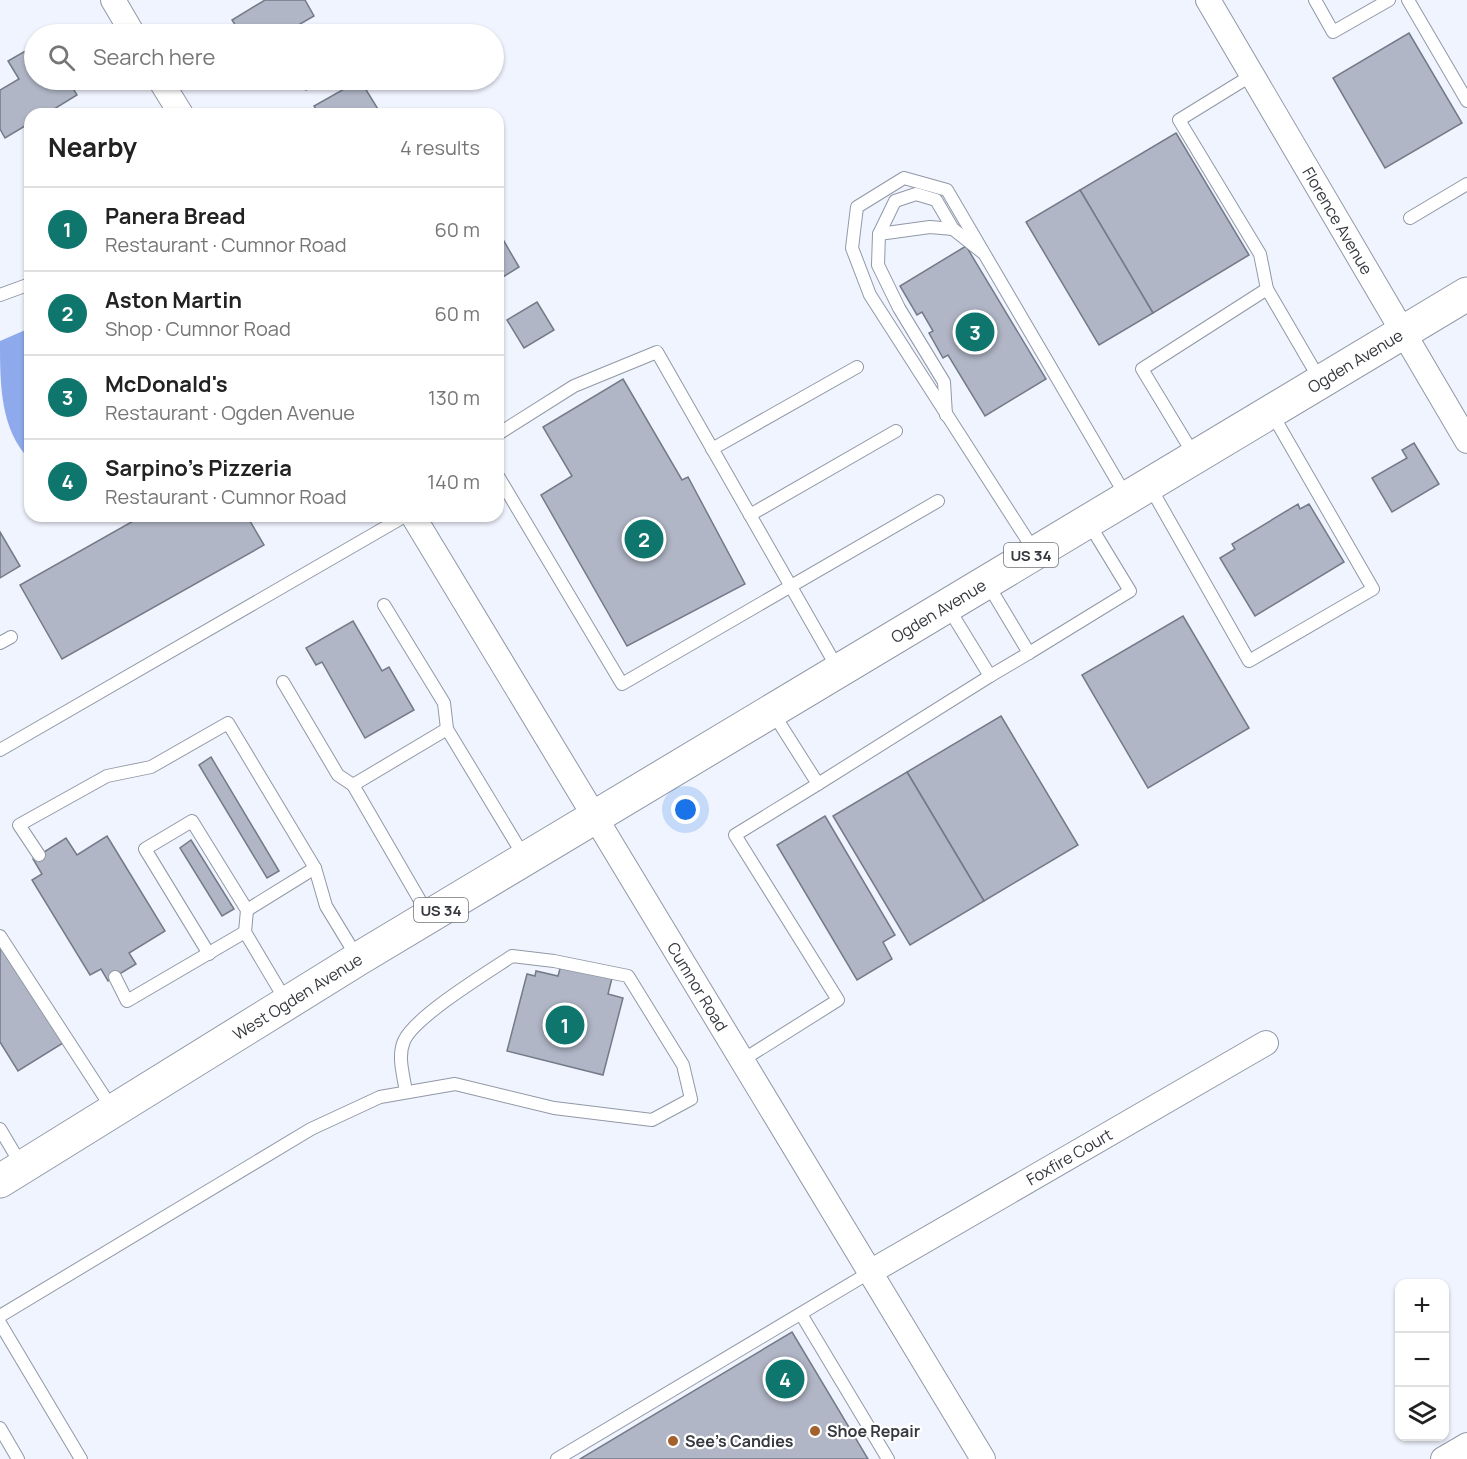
<!DOCTYPE html>
<meta charset="utf-8">
<style>
:root{--surface:#fff;--page:#f2f2f2;--text:#222;--muted:#767676;--line:#e0e0e0;--accent:#0f766e}
body{margin:0;font-family:Manrope,sans-serif;background:var(--page);color:var(--text)}
.controls{position:absolute;right:18px;bottom:18px;display:grid;overflow:hidden;border-radius:12px;box-shadow:0 2px 4px #0004}
.controls button{width:54px;height:54px;display:grid;place-items:center;padding:0;border:0;border-bottom:2px solid var(--line);background:var(--surface);color:var(--text);font:30px sans-serif}
.you{position:absolute;left:686px;top:810px;width:21px;height:21px;margin:-15px;border:4px solid #fff;border-radius:50%;background:#1a73e8;box-shadow:0 0 0 9px #1a73e833}
.badge{display:grid;place-items:center;width:39px;height:39px;border-radius:50%;background:var(--accent);color:#fff;font-size:20px;font-weight:700}
.pin{position:absolute;translate:-50% -50%;border:3px solid #fff;box-shadow:0 2px 6px #0006}
.list{margin:0;padding:0;list-style:none}
h2{display:flex;justify-content:space-between;align-items:center;height:78px;margin:0;padding:0 24px;font-size:26px}
h2 small{font-size:20px;font-weight:400;color:var(--muted)}
.list li{display:grid;grid-template-columns:39px 1fr auto;gap:18px;align-items:center;box-sizing:border-box;height:84px;padding:0 24px;border-top:2px solid var(--line)}
.list b{display:block;font-size:22px;white-space:nowrap}
.list p{margin:0;font-size:20px;white-space:nowrap;color:var(--muted)}
.list em{font-size:20px;font-style:normal;color:var(--muted)}
.icon{flex:none;width:33px;height:33px;fill:none;stroke:currentColor;stroke-width:2;stroke-linecap:round;stroke-linejoin:round}
.map{position:relative;flex:none;width:1467px;height:1459px;overflow:hidden}
.search{position:absolute;background:var(--surface);box-shadow:0 2px 4px #0004;left:24px;top:24px;width:480px;height:66px;display:flex;align-items:center;gap:15px;box-sizing:border-box;padding:0 21px;border-radius:33px;color:var(--muted);font-size:22px}
.panel{position:absolute;background:var(--surface);box-shadow:0 2px 4px #0004;left:24px;top:108px;width:480px;height:414px;border-radius:18px}
.map>svg:first-child{display:block}
.water{fill:#8faaec}
.building{fill:#b0b6c6;stroke:#737a88;stroke-width:1.5}
.lines{fill:none;stroke-linecap:round;stroke-linejoin:round}
.service-casing{stroke:#9198a6;stroke-width:14}
.minor-casing{stroke:#9198a6;stroke-width:26}
.primary-casing{stroke:#9198a6;stroke-width:35}
.service{stroke:#fff;stroke-width:12}
.minor{stroke:#fff;stroke-width:24}
.primary{stroke:#fff;stroke-width:33}
.poi-dot{fill:#a2612d;stroke:#fff;stroke-width:2}
.labels{text-anchor:middle;dominant-baseline:central;stroke-width:4.5;stroke-linejoin:round;paint-order:stroke}
.shield{fill:#fff;stroke:#727478;stroke-width:1.5}
.shield-label{font-size:15px;font-weight:bold;fill:#35383e}
.street-label{font-size:16px;fill:#35383e;stroke:#fff}
.poi-label{font-size:16px;font-weight:bold;fill:#35383e;stroke:#fff;text-anchor:start}
</style>
<div class="map">
<svg width="1467" height="1459" viewBox="0 0 1467 1459">
<rect width="100%" height="100%" fill="#f0f4fe"/>
<!-- water -->
<path class="water" d="M30,328V460C0,430 0,384 0,341Z"/>
<!-- building -->
<g class="building">
<polygon points="265,0 305,0 314,16 283,34 241,34 232,20"/>
<polygon points="1409,33 1462,123 1385,168 1333,78"/>
<polygon points="34,46 34,80 68,80 77,95 46,114 30,114 30,123 5,138 0,129 0,90 19,79 8,61"/>
<polygon points="300,80 325,80 306,90"/>
<polygon points="360,80 381,114 319,114 314,106"/>
<polygon points="1176,133 1249,255 1153,313 1080,190"/>
<polygon points="1080,190 1153,313 1099,345 1026,222"/>
<polygon points="498,231 519,267 498,280"/>
<polygon points="966,246 1046,379 985,416 948,355 943,358 929,333 933,331 922,312 917,315 900,286"/>
<polygon points="537,302 554,330 524,348 507,320"/>
<polygon points="623,379 682,480 688,477 745,584 627,646 541,495 572,476 543,427"/>
<polygon points="1414,443 1439,484 1392,512 1372,478 1407,458 1402,450"/>
<polygon points="1298,504 1300,509 1309,504 1344,562 1255,616 1220,558 1235,549 1232,544"/>
<polygon points="142,516 247,516 264,545 62,659 20,585"/>
<polygon points="0,532 20,566 0,578"/>
<polygon points="1183,616 1249,728 1148,788 1082,675"/>
<polygon points="353,621 382,671 389,667 414,710 365,738 322,662 316,665 306,648"/>
<polygon points="1001,716 1078,845 984,901 907,772"/>
<polygon points="211,757 279,871 267,878 199,765"/>
<polygon points="907,772 984,901 910,945 833,816"/>
<polygon points="825,816 895,935 883,942 892,959 857,980 777,845"/>
<polygon points="107,836 165,931 129,953 136,964 108,981 101,969 90,975 32,880 42,874 33,859 66,838 77,855"/>
<polygon points="191,840 234,909 222,916 180,848"/>
<polygon points="0,940 63,1043 18,1071 0,1042"/>
<polygon points="561,965 612,978 608,994 623,998 603,1075 507,1051 527,974 535,976 536,971 558,976"/>
<polygon points="792,1332 868,1459 580,1459"/>
</g>
<g class="lines">
<defs>
<g id="service">
<polyline points="1315,0 1333,32 1389,0"/>
<polyline points="1408,0 1467,101"/>
<polyline points="1252,75 1179,120 1260,254 1267,289"/>
<polyline points="1410,218 1467,184"/>
<polyline points="879,234 930,227 953,229"/>
<polyline points="0,295 30,284"/>
<polyline points="946,415 944,382 899,308 878,265 879,234 895,201 916,194 936,200 953,229 982,252"/>
<polyline points="498,434 574,386 657,352 838,669"/>
<polyline points="712,449 857,367"/>
<polyline points="1194,455 1142,369 1267,289 1320,380"/>
<polyline points="498,476 622,684 938,501"/>
<polyline points="1149,485 1249,661 1373,589 1271,412"/>
<polyline points="750,515 896,431"/>
<polyline points="1035,552 870,295 852,248 857,207 904,178 947,190 1126,496"/>
<polyline points="987,583 1029,653 1130,591 1088,522"/>
<polyline points="384,605 444,703 447,729"/>
<polyline points="947,606 990,676 1029,653"/>
<polyline points="0,643 11,637"/>
<polyline points="283,682 338,775 353,785"/>
<polyline points="773,713 818,784 990,676"/>
<polyline points="0,750 405,516"/>
<polyline points="39,855 19,825 107,776 151,767 228,723 315,868 326,906 357,957"/>
<polyline points="247,910 315,868"/>
<polyline points="429,916 353,785 447,729 525,858"/>
<polyline points="0,936 113,1110"/>
<polyline points="209,954 145,849 192,821 247,910 245,932 286,1001"/>
<polyline points="115,977 127,1001 245,932"/>
<polyline points="741,1061 838,1000 735,835 818,784"/>
<polyline points="0,1129 22,1166"/>
<polyline points="801,1314 888,1459"/>
<path d="M0,1316L311,1129L380,1097L455,1084L554,1108L652,1120L691,1099L683,1065L628,976L554,961L512,956C488,972 414,1017 404,1041C397,1057 404,1077 406,1092"/>
<polyline points="0,1323 81,1459"/>
<polyline points="0,1428 18,1459"/>
<polyline points="557,1459 872,1271"/>
</g>
<g id="minor">
<polyline points="113,0 133,34"/>
<path id="s1" d="M1208,0L1467,441"/>
<polyline points="160,80 181,114"/>
<path id="s2" d="M413,516L983,1459"/>
<path id="s3" d="M872,1271L1266,1043"/>
<polyline points="1443,1459 1467,1445"/>
</g>
<g id="primary">
<path id="s4" d="M0,1181L358,959L1467,294"/>
</g>
</defs>
<!-- service casing -->
<use href="#service" class="service-casing"/>
<!-- minor casing -->
<use href="#minor" class="minor-casing"/>
<!-- primary casing -->
<use href="#primary" class="primary-casing"/>
<!-- service -->
<use href="#service" class="service"/>
<!-- minor -->
<use href="#minor" class="minor"/>
<!-- primary -->
<use href="#primary" class="primary"/>
</g>
<!-- markers -->
<g class="poi-dot">
<circle cx="815" cy="1431" r="6"/>
<circle cx="673" cy="1441" r="6"/>
</g>
<g class="labels">
<!-- shield labels -->
<g class="shield">
<rect x="1004" y="543" width="54" height="24" rx="4.5"/>
<rect x="414" y="898" width="54" height="24" rx="4.5"/>
</g>
<g class="shield-label">
<text x="1031" y="555">US 34</text>
<text x="441" y="910">US 34</text>
</g>
<!-- street labels -->
<g class="street-label">
<text stroke="none"><textPath href="#s1" startOffset="256">Florence Avenue</textPath></text>
<text stroke="none"><textPath href="#s4" startOffset="1584">Ogden Avenue</textPath></text>
<text stroke="none"><textPath href="#s4" startOffset="1098">Ogden Avenue</textPath></text>
<text stroke="none"><textPath href="#s2" startOffset="550">Cumnor Road</textPath></text>
<text stroke="none"><textPath href="#s4" startOffset="350">West Ogden Avenue</textPath></text>
<text stroke="none"><textPath href="#s3" startOffset="228">Foxfire Court</textPath></text>
</g>
<!-- poi labels -->
<g class="poi-label">
<text x="827" y="1431">Shoe Repair</text>
<text x="685" y="1441">See's Candies</text>
</g>
</g>
</svg>
<div class="controls">
<button>+</button>
<button>−</button>
<button><svg class="icon" aria-label="layers" viewBox="0 0 24 24"><path d="M12 4l9 5-9 5-9-5zM3 14l9 5 9-5"/></svg></button>
</div>
<div class="you"></div>
<div class="pin badge" style="left:565px;top:1025px">1</div>
<div class="pin badge" style="left:644px;top:539px">2</div>
<div class="pin badge" style="left:975px;top:332px">3</div>
<div class="pin badge" style="left:785px;top:1379px">4</div>
<div class="search"><svg class="icon" aria-label="search" viewBox="0 0 24 24"><circle cx="10" cy="10" r="6"/><path d="M15 15l6 6"/></svg>Search here</div>
<section class="panel">
<h2>Nearby<small>4 results</small></h2>
<ul class="list">
<li><span class="badge">1</span><div><b>Panera Bread</b><p>Restaurant · Cumnor Road</p></div><em>60 m</em></li>
<li><span class="badge">2</span><div><b>Aston Martin</b><p>Shop · Cumnor Road</p></div><em>60 m</em></li>
<li><span class="badge">3</span><div><b>McDonald's</b><p>Restaurant · Ogden Avenue</p></div><em>130 m</em></li>
<li><span class="badge">4</span><div><b>Sarpino's Pizzeria</b><p>Restaurant · Cumnor Road</p></div><em>140 m</em></li>
</ul>
</section>
</div>
